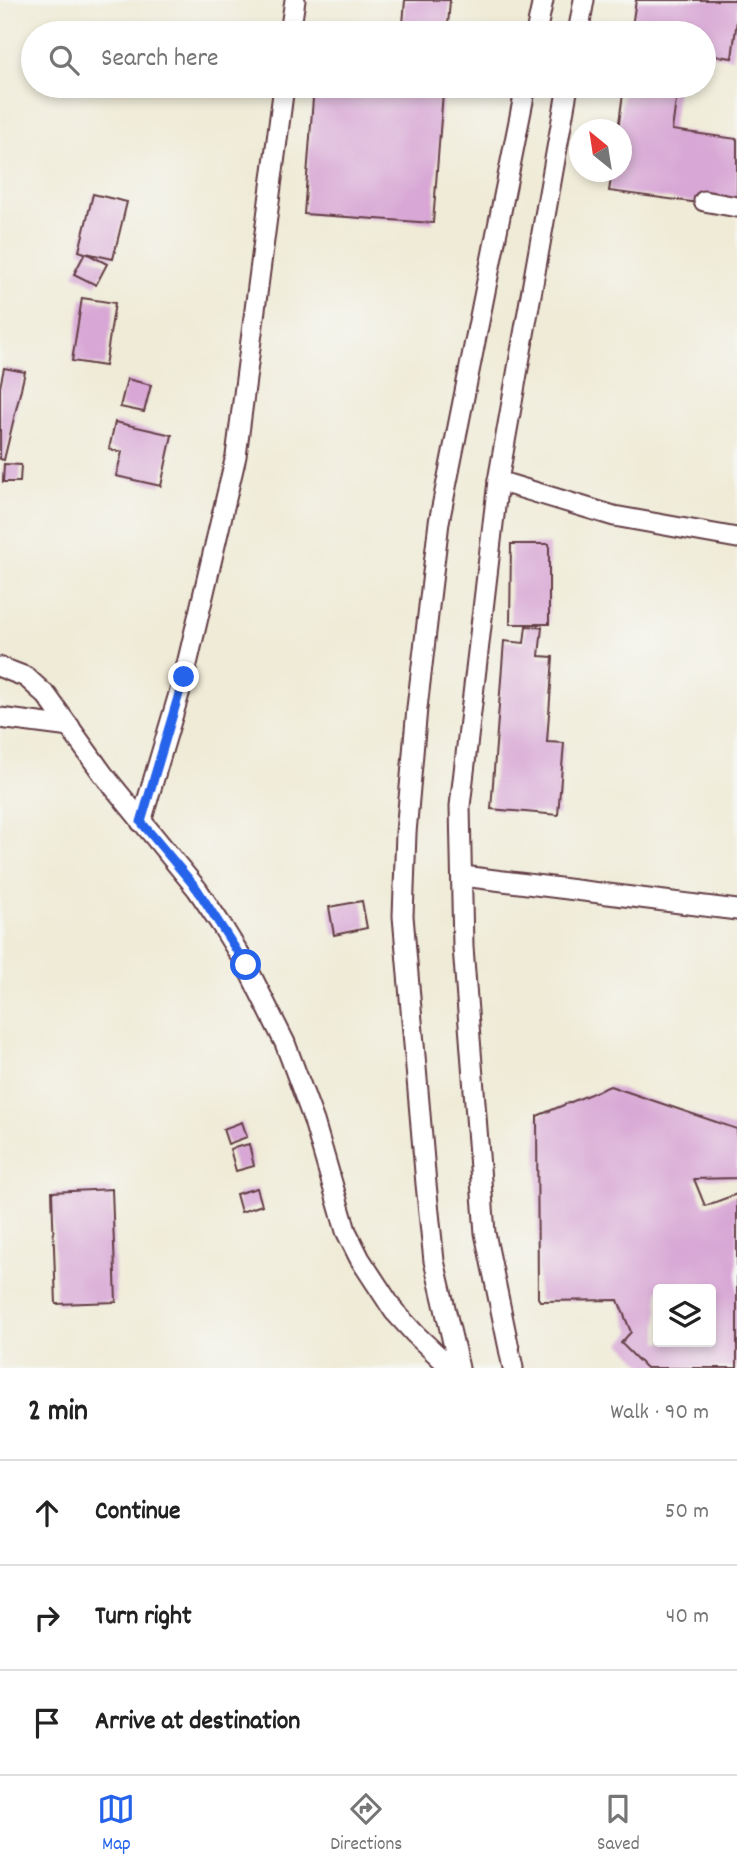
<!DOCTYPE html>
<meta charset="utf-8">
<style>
:root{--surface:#fff;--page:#f6f6f6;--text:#222;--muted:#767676;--line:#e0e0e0;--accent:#2563eb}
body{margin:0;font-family:Dekko,sans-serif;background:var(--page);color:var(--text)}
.controls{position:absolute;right:21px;bottom:21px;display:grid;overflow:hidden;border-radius:7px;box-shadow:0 4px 10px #0003}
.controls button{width:63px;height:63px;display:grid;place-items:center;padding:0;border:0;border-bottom:2px solid var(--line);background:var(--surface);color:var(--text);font:35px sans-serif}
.compass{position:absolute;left:569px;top:119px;width:63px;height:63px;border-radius:50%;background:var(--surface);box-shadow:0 4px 10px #0003;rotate:330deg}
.stop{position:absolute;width:21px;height:21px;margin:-16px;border:5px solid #2563eb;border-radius:50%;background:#fff}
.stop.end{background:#2563eb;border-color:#fff;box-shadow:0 2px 7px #0008}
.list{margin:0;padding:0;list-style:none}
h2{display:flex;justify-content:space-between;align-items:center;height:91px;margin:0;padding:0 28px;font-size:30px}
h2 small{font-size:23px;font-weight:400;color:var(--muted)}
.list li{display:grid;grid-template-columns:46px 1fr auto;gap:21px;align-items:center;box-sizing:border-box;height:105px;padding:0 28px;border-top:2px solid var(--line)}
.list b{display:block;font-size:26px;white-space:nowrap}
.list em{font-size:23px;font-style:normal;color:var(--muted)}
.icon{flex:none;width:38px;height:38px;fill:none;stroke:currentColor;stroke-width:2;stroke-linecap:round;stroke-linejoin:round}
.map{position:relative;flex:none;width:737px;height:1368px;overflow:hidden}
.search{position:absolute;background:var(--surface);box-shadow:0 4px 10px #0003;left:21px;right:21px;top:21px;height:77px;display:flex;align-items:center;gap:18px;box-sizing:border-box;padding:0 24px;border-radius:38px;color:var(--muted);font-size:26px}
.sheet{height:406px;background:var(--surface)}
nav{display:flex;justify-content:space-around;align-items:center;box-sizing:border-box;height:98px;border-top:2px solid var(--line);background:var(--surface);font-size:19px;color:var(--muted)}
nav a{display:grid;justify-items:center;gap:4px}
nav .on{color:var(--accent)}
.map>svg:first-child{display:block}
.building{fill:#d8a7d5;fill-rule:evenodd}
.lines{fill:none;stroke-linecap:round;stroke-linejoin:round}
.minor-casing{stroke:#633e45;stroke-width:23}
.minor{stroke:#fff;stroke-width:19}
.route{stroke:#2563eb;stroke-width:9}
</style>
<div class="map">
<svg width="737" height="1368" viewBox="0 0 737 1368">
<rect width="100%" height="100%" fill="#f6f6f2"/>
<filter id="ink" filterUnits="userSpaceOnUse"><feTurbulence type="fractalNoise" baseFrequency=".0143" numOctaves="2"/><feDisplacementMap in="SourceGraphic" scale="14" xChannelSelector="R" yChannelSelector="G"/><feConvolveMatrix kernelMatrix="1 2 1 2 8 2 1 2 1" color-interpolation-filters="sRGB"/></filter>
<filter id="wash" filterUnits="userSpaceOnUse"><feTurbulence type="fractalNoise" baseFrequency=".00686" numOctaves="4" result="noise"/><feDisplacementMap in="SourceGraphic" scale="28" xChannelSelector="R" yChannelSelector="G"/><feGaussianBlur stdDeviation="1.57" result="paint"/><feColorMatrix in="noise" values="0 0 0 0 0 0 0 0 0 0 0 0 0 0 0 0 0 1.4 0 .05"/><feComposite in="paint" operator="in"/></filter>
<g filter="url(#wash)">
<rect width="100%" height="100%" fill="#efebd7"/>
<g id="blocks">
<!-- building -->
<g class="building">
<polygon points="405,0 450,0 448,26 403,24"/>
<polygon points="636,0 737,0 737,20 732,58 704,54 704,33 631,33"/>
<polygon points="318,24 379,29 379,33 318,33"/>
<polygon points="314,86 424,86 423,91 443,92 433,223 304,214"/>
<polygon points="624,86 678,86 672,130 737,139 737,208 609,191 612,172 622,172 622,130 618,130"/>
<polygon points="93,194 127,202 113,259 86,253 107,264 96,285 74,274 85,253 79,251"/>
<polygon points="82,298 115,303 105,366 72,361"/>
<polygon points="4,368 25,372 4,460 0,459 0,387"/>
<polygon points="127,379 151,385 144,412 120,407"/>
<polygon points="115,422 172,435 161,486 116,476 122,452 109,449"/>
<polygon points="4,464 21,465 20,482 3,482"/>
<polygon points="511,544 549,544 549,624 510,624"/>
<polygon points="526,626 542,627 539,656 553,657 547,742 564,743 558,815 491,809 504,641 524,643"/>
<polygon points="362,901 367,928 334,935 329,907"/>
<path d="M610,1086L737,1129V1178L694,1179L705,1206L737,1194V1368H646L621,1343L631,1332L618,1300L540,1301L538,1298L537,1116ZM658,1289H711V1342H658Z"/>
<polygon points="242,1122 247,1137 228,1144 223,1129"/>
<polygon points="249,1144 254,1166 236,1171 230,1149"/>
<polygon points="257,1188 262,1205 241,1212 236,1194"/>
<polygon points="112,1189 116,1302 56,1304 52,1192"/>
</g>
</g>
</g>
<g filter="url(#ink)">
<use href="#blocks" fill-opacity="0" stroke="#633e45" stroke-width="2"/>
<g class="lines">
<defs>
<g id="minor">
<polyline points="290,33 295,0"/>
<polyline points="536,33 543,0"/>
<polyline points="578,33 584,0"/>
<polyline points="704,201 737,207"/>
<polyline points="498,481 614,516 737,538"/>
<polyline points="0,667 26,677 47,696 103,774 197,889 222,926 246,965 285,1043 314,1121 346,1231 360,1259 394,1311 415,1334 451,1368"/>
<polyline points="0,718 70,727"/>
<polyline points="141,822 184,677 236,456 284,86"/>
<polyline points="463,876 737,910"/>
<polyline points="459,1368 434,1261 426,1184 403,916 406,833 417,708 439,522 526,86"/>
<polyline points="513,1368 485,1233 463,947 460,806 498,481 568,86"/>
</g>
</defs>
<!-- minor casing -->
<use href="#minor" class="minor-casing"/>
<!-- minor -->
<use href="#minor" class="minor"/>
</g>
</g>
<g class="lines" filter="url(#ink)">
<!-- route -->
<polyline class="route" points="184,677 141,822 197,889 246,965"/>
</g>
</svg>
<div class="controls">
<button><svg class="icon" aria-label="layers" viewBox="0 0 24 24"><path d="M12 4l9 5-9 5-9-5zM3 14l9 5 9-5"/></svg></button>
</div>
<svg class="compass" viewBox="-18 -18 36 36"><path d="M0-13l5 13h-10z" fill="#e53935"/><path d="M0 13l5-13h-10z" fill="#767676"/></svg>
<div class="stop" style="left:246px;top:965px"></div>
<div class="stop end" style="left:184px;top:677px"></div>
<div class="search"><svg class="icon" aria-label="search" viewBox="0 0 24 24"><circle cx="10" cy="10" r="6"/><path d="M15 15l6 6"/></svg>Search here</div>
</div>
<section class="sheet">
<h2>2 min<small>Walk · 90 m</small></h2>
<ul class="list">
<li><svg class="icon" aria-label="ahead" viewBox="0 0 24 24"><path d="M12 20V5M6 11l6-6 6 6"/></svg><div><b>Continue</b></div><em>50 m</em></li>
<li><svg class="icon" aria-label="right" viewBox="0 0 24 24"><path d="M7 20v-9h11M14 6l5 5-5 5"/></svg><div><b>Turn right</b></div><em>40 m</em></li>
<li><svg class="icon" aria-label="arrive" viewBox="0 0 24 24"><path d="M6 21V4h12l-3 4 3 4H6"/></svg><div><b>Arrive at destination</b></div></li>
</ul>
</section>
<nav>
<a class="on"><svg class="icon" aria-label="map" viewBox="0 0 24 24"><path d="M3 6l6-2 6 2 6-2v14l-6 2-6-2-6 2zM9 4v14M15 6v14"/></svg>Map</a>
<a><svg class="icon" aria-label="directions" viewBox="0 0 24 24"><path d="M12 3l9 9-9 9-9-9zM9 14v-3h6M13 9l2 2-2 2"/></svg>Directions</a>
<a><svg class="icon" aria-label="saved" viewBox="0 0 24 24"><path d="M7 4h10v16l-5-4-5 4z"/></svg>Saved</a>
</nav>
